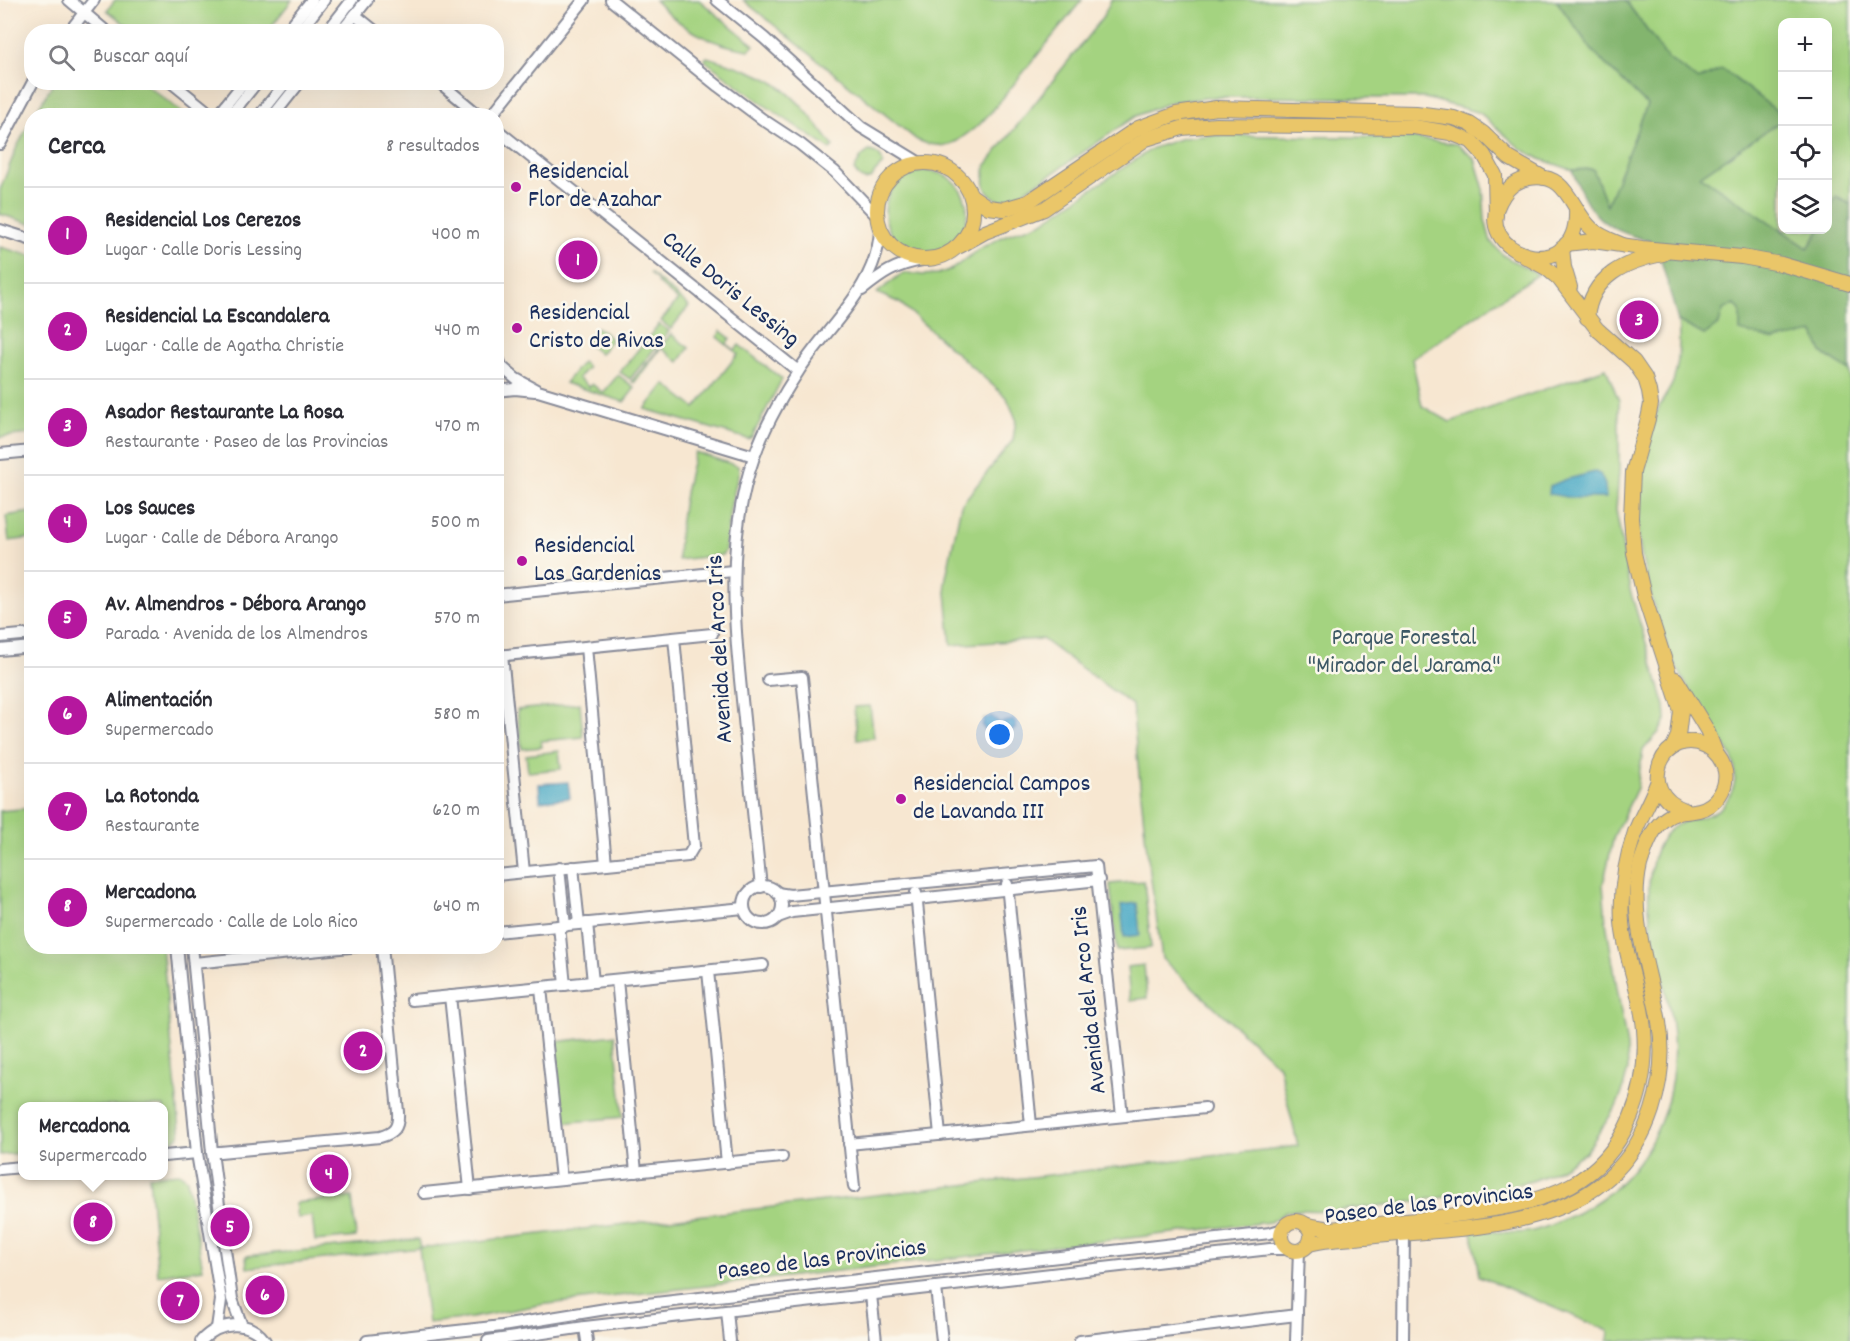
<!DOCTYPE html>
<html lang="es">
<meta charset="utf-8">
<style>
:root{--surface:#fff;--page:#f7f7f7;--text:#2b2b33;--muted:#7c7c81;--line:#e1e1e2;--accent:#b5179e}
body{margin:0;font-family:Dekko,sans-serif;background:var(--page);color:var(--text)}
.controls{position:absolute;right:18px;top:18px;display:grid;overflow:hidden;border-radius:12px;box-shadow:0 6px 24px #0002}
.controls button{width:54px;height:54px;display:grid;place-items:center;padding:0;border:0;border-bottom:2px solid var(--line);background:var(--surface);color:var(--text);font:30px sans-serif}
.you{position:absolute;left:1000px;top:735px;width:21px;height:21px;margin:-15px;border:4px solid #fff;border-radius:50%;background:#1a73e8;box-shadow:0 0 0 9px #1a73e833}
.badge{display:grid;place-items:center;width:39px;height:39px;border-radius:50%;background:var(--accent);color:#fff;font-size:20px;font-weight:700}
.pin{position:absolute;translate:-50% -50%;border:3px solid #fff;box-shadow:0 2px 6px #0006}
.popup{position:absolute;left:18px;top:1102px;width:150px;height:78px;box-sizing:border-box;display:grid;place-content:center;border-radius:12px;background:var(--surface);filter:drop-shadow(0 2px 4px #0005);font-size:20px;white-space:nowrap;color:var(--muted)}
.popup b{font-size:22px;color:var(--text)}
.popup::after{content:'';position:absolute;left:50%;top:100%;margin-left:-12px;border:12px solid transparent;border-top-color:var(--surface)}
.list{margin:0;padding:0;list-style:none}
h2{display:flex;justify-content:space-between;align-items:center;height:78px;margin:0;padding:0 24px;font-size:26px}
h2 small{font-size:20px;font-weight:400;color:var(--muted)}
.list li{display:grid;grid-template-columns:39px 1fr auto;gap:18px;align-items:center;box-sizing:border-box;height:96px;padding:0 24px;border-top:2px solid var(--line)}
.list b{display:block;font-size:22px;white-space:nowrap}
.list p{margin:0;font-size:20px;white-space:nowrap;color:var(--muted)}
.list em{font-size:20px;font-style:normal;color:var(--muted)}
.icon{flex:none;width:33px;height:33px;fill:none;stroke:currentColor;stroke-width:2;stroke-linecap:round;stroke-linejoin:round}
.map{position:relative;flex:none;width:1850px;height:1341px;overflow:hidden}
.search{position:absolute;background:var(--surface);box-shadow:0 6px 24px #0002;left:24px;top:24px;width:480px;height:66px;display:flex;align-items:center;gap:15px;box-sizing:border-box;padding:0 21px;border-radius:24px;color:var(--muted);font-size:22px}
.panel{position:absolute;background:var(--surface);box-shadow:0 6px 24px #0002;left:24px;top:108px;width:480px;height:846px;border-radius:24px}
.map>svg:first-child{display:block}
.green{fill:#a4d380;stroke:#60816f;stroke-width:1.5}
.forest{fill:#83b56e;stroke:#4f7266;stroke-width:1.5}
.water{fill:#46a8c5;stroke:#306c92;stroke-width:1.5}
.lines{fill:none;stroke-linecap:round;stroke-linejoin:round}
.minor-casing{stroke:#898b98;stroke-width:14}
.major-casing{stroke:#898b98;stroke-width:16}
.minor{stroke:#fff;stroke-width:10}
.major{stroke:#eac669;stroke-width:14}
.poi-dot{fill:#b5179e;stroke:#fbf7ec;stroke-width:2}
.labels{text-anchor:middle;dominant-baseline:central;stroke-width:5;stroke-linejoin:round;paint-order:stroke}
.poi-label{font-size:24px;fill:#1b2f5e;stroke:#fbf7ec;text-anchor:start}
.street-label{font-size:24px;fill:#1b2f5e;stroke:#fbf7ec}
.park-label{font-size:24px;fill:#3d5866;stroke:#fbf7ec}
</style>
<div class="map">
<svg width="1850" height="1341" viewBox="0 0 1850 1341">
<rect width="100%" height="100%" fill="#fbf7ec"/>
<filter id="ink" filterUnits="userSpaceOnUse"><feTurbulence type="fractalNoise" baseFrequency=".0167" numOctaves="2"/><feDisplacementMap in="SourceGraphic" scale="12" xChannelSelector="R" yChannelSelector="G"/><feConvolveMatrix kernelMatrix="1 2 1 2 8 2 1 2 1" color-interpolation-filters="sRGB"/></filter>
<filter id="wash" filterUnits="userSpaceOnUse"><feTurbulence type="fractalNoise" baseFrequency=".008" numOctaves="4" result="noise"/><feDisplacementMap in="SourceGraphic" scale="24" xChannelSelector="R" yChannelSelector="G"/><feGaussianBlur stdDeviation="1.35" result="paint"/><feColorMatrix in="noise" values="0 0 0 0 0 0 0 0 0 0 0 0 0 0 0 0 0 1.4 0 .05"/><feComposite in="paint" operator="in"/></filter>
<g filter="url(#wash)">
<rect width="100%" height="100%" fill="#f7e7d1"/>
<!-- green -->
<g class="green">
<polygon points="115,0 292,0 267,32 134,31 107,10"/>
<path d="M655,0H699L754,45L749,50C712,45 680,28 655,0Z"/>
<polygon points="743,0 1082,0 993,110 979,125 957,141 946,146 928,144 917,140"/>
<path d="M1111,0H1556L1594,53L1647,105L1607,206L1593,169L1572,170L1540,159L1521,149L1480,113L1425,98L1214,97L1171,102L1136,116L1047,177L1019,194L1000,201C982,191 983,184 986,165L1103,17Z"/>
<polygon points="1625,0 1850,0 1850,204 1836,197 1828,214 1828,22 1782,22 1782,115 1723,69 1698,80 1667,58"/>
<path d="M707,57C730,64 755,71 776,84C799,99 817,124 833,146L830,149L763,104L704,60Z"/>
<polygon points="54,82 144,83 185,115 34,115"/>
<polygon points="31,120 31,224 0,214 0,190 16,149"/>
<polygon points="1782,120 1782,230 1820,230 1808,248 1700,176"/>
<polygon points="1211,135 1412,138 1457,144 1475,159 1483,186 1485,220 1491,242 1504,256 1538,274 1412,359 1422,406 1450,422 1606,368 1619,401 1619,471 1616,510 1630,590 1665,706 1666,720 1659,732 1643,750 1637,788 1614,836 1603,884 1606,922 1627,1047 1628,1069 1622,1093 1616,1107 1586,1152 1556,1171 1532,1181 1475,1193 1386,1205 1333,1211 1296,1210 1286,1212 1270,1222 539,1305 471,1318 428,1323 419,1248 247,1268 246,1256 418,1239 420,1248 1298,1146 1279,1066 1162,959 1146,843 1132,705 1042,639 951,645 945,582 961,505 1013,440 1016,419 1007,398 900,303 877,293 900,275 908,273 923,275 938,274 952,269 981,248 1006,235 1041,223 1153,148 1183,138"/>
<path d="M869,151C877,152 882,157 883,164L875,172L872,178L865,180L860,178L854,170L861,157Z"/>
<circle cx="926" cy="212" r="41"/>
<polygon points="0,247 32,256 31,434 0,437"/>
<polygon points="650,273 689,306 671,329 661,321 678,300 658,283 658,281"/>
<path d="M1734,303L1740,310L1814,333L1822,353L1850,371V1341H1608L1609,1331L1479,1276L1472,1231C1490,1231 1510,1234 1527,1232C1541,1230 1552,1225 1564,1219C1639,1188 1679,1116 1673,1035C1669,980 1640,926 1651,870C1653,857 1660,838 1670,830C1690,812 1715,825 1730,795C1735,786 1736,777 1735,768C1733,752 1718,737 1710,725C1697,704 1684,682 1674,661C1658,628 1642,569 1638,532C1634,491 1642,449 1657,412C1661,401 1669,392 1673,382C1680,362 1680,342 1678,321L1704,334L1723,310Z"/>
<polygon points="659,324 669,331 630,379 620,372"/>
<polygon points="597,327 612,339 600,354 585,342"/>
<polygon points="721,331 730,338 727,344 735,350 739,345 782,379 752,437 748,439 645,409 665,384 695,408 738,354 717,337"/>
<polygon points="671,334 689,348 679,362 661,348 634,383 632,381"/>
<polygon points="582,362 588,367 578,378 589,387 592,384 603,393 618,375 635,388 624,402 565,383"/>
<path d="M695,452L738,466L739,471L730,509L725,551L722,555L678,560C679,521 684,489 695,452Z"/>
<polygon points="31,512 31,538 9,541 6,516"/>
<polygon points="580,703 583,737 541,741 542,747 522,749 517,710"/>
<polygon points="870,706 874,738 857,739 854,707"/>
<polygon points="559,751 561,769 528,772 526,755"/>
<path d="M31,808L32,946L162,947L180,1131C179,1141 172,1141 164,1142V1106H22V1153L0,1155V811Z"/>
<polygon points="1144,881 1151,948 1117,951 1110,884"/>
<polygon points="1144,965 1147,998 1130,1000 1127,967"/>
<polygon points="615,1035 623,1117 562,1123 554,1042"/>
<polygon points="179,1173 187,1179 203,1269 158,1275 149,1176"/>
<polygon points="352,1197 356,1237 315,1241 312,1216 297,1218 295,1203"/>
</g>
<!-- forest -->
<path class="forest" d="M1556,0H1625L1667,58L1698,80L1722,69L1782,115V120L1700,176L1808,248L1820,230H1828V214L1836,197L1850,204V371L1822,353L1814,333L1774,340L1740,331V310L1734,304L1723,310L1719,324L1704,335L1678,321L1661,260L1650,241C1601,228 1590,216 1572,170L1593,169L1607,205L1647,105L1594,53Z"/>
<!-- water -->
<g class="water">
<polygon points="1595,472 1600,474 1605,485 1606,498 1573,498 1549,494 1550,486 1564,480"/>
<polygon points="991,716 1000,723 1013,720 1016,723 1016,728 1007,733 1003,740 996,741 982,726 984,719"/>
<polygon points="568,782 570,798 540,801 539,784"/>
<polygon points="1137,903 1140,935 1124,937 1121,905"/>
</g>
</g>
<g filter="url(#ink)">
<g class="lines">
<defs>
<g id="minor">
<polyline points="69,0 107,32"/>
<polyline points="611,0 718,86 762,119 800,144 835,172 877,216"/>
<polyline points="717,0 764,38 861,127 920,163"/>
<polyline points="355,15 376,32"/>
<polyline points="69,32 94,0"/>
<polyline points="286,32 312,0"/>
<polyline points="299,32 324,0"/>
<polyline points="327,32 352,0"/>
<polyline points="341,32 367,0"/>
<polyline points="171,82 213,116"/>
<polyline points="439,82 480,116"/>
<polyline points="217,116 244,82"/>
<polyline points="230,116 257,82"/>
<polyline points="259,116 286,82"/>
<polyline points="273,116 300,82"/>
<polyline points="491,116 584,0"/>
<polyline points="496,129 798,371"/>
<polyline points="0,144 33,82"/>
<polyline points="0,230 32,240"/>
<path d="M862,290C883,273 895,265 922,260"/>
<path d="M496,355C503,365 502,376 496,387"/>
<polyline points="502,367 516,379 538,391 754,456"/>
<polyline points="496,391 515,389 535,391"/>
<polyline points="0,454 32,451"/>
<polyline points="496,595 733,571"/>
<polyline points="0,637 32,634"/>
<polyline points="586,647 606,864"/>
<polyline points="0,650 32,647"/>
<polyline points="502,655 524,872"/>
<polyline points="497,656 712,634"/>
<polyline points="768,680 802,677 854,1187"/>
<polyline points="573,867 579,924"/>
<polyline points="559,868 565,926"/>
<polyline points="496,875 688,856 694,846 674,638"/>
<polyline points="1007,884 1031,1125"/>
<circle cx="763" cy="905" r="19"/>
<path d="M761,887C755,831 749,775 744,719C735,631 724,542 754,457C764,428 781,398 798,372C827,326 878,287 880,229"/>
<polyline points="777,893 790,895 1096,866 1122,1116"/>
<polyline points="916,893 940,1135"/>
<polyline points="778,917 792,912 1099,880"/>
<polyline points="587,923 593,982"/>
<polyline points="559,926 565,985"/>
<polyline points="496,932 744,908"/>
<polyline points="177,946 197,1153 221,1300 217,1328"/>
<polyline points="192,946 212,1152 222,1228 232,1299 242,1326"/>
<polyline points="194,963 360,946"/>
<polyline points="708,971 727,1163"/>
<polyline points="617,980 636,1172"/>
<polyline points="541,988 561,1179"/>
<polyline points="450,996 470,1189"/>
<polyline points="412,1000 763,965"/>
<polyline points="849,1144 1205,1108"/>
<path d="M212,1152H220L380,1137C394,1133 399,1128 398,1112L382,946"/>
<polyline points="164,1156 197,1153"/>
<polyline points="0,1169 22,1167"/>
<polyline points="424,1193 782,1157"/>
<polyline points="936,1288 942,1341"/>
<polyline points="871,1295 876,1341"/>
<polyline points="727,1311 730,1341"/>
<polyline points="585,1327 587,1341"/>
<path d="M201,1341C218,1322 249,1318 265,1341"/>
<polyline points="367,1341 502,1326 612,1308 1270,1233 1283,1229"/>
<polyline points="488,1341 585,1327 1270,1249 1289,1249"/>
<polyline points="1080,1341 1297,1315"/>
<polyline points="1296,1341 1299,1250"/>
<polyline points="1403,1341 1404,1233"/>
</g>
<g id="major">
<circle cx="925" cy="211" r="48"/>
<polyline points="972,196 988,207 1004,209 1028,202 1138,128 1176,114 1216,108 1416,113 1454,118 1470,124 1483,133 1509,158 1544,178"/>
<path d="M1576,209C1580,292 1465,253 1503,196C1509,186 1519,180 1529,178C1569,171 1570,210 1592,229C1601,237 1614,241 1625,246"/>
<polyline points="1566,244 1593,241 1642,248 1742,257 1781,264 1850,284"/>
<polyline points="960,246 985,232 1044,209 1146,139 1182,128 1216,125 1414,127 1450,133 1471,141 1484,155 1495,175 1496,216"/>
<polyline points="1562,248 1564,267 1570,287"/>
<polyline points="1524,256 1546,268 1559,279 1597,329 1634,362 1645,378 1649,391 1651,404 1648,419 1633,472 1631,518 1634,553 1644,596 1681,711 1678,736 1673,747"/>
<path d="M1587,318C1591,276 1626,261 1663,254"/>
<polyline points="1676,679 1707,730 1716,753"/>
<circle cx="1296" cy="1236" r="15"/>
<path d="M1306,1225L1331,1229C1370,1225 1409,1221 1448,1216C1490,1210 1533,1205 1571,1185C1627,1155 1649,1088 1644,1029C1641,993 1625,958 1622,922C1620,892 1625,861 1635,832C1641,816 1651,800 1657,783"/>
<path d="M1309,1244C1326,1239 1347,1239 1365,1237C1471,1226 1611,1235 1652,1110C1661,1082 1664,1051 1659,1022C1650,971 1628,917 1640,865C1644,852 1650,833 1660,823C1675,809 1682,814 1699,810C1716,806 1728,788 1725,771C1723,761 1716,751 1706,746C1664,725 1633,792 1685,810"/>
</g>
</defs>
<!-- minor casing -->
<use href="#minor" class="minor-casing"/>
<!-- major casing -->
<use href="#major" class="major-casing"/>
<!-- minor -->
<use href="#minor" class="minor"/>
<!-- major -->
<use href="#major" class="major"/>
</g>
</g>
<!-- markers -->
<g class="poi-dot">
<circle cx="516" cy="187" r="6"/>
<circle cx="517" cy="328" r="6"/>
<circle cx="522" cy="561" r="6"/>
<circle cx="901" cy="799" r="6"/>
</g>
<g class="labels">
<!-- poi labels -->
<g class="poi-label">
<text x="528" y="173">Residencial<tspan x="528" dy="28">Flor de Azahar</tspan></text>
<text x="529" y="314">Residencial<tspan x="529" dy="28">Cristo de Rivas</tspan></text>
<text x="534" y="547">Residencial<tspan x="534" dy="28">Las Gardenias</tspan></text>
<text x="913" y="785">Residencial Campos<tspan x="913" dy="28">de Lavanda III</tspan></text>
</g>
<!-- street labels -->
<g class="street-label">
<text transform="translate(730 290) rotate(39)">Calle Doris Lessing</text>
<text transform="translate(721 649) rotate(-93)">Avenida del Arco Iris</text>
<text transform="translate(1090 1000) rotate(-96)">Avenida del Arco Iris</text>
<text transform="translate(1429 1205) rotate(-7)">Paseo de las Provincias</text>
<text transform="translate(822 1261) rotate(-7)">Paseo de las Provincias</text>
</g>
<!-- park labels -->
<g class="park-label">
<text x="1404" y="639">Parque Forestal<tspan x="1404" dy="28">"Mirador del Jarama"</tspan></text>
</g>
</g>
</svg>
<div class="controls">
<button>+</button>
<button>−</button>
<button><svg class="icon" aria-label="locate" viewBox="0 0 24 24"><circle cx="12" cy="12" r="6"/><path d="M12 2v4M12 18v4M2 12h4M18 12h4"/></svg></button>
<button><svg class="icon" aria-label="layers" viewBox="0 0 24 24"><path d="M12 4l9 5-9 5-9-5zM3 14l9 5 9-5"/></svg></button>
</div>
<div class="you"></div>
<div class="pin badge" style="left:578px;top:260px">1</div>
<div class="pin badge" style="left:363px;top:1051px">2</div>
<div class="pin badge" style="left:1639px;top:320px">3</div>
<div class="pin badge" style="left:329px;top:1174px">4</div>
<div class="pin badge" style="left:230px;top:1227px">5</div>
<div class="pin badge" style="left:265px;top:1295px">6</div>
<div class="pin badge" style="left:180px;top:1301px">7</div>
<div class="pin badge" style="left:93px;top:1222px">8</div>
<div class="popup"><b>Mercadona</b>Supermercado</div>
<div class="search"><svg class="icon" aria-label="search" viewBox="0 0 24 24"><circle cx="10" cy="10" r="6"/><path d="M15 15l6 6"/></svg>Buscar aquí</div>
<section class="panel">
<h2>Cerca<small>8 resultados</small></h2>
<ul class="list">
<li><span class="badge">1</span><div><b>Residencial Los Cerezos</b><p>Lugar · Calle Doris Lessing</p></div><em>400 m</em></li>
<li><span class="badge">2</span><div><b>Residencial La Escandalera</b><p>Lugar · Calle de Agatha Christie</p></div><em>440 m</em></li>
<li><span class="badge">3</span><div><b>Asador Restaurante La Rosa</b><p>Restaurante · Paseo de las Provincias</p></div><em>470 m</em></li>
<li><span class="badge">4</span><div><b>Los Sauces</b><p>Lugar · Calle de Débora Arango</p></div><em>500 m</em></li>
<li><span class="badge">5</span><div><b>Av. Almendros - Débora Arango</b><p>Parada · Avenida de los Almendros</p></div><em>570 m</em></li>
<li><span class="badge">6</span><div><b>Alimentación</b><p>Supermercado</p></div><em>580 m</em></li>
<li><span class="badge">7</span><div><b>La Rotonda</b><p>Restaurante</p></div><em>620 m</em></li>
<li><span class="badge">8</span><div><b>Mercadona</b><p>Supermercado · Calle de Lolo Rico</p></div><em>640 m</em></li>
</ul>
</section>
</div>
